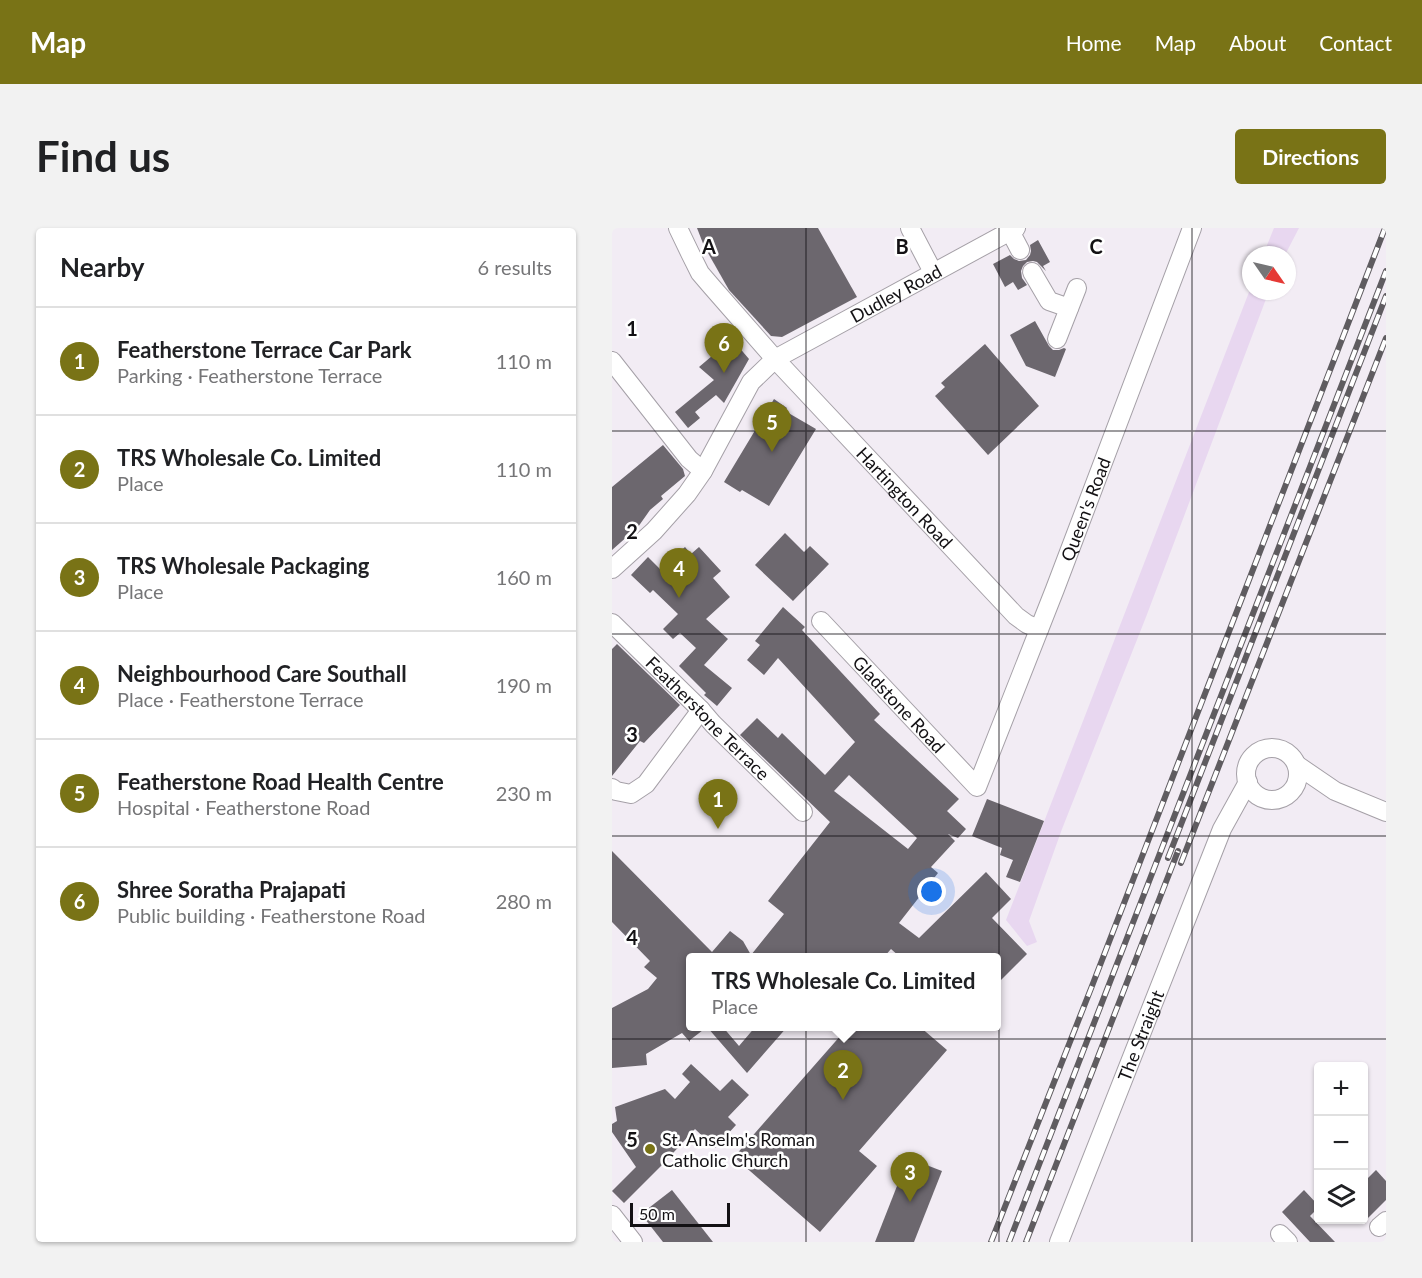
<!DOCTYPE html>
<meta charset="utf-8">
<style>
:root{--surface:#fff;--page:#f2f2f2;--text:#202124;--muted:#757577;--line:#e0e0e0;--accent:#797316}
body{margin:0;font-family:Lato,sans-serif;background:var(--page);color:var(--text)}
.controls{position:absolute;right:18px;bottom:18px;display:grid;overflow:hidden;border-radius:6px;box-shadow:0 2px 4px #0004}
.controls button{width:54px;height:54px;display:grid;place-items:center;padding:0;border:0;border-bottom:2px solid var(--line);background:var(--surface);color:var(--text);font:30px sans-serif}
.compass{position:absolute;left:630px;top:18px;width:54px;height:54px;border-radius:50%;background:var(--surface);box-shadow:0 2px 4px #0004;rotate:124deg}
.scale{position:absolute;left:18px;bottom:15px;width:100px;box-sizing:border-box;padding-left:6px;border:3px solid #131114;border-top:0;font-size:16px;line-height:21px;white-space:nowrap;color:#131114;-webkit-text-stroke:4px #fff;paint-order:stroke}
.you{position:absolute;left:320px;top:664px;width:21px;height:21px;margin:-15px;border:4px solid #fff;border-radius:50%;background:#1a73e8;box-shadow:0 0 0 9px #1a73e833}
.badge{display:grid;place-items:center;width:39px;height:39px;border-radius:50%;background:var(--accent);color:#fff;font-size:20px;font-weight:700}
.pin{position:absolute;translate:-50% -50px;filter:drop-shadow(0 2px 3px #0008)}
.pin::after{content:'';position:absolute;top:32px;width:21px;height:18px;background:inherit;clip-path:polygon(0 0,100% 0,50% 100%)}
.popup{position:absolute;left:74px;top:725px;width:315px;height:78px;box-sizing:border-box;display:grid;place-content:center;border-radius:6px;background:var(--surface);filter:drop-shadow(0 2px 4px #0005);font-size:20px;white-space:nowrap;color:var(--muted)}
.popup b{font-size:22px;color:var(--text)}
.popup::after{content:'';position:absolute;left:50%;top:100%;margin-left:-12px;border:12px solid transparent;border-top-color:var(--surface)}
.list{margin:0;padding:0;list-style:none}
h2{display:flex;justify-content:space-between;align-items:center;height:78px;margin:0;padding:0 24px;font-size:26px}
h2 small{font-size:20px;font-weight:400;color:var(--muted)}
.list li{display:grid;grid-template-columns:39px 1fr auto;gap:18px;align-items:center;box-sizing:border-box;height:108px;padding:0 24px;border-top:2px solid var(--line)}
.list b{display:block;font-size:22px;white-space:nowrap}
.list p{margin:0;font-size:20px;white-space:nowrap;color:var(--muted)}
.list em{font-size:20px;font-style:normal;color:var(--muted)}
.icon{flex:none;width:33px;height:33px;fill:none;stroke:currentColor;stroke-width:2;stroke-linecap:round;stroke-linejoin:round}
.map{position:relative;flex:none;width:774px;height:1014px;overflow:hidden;border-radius:6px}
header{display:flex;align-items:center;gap:36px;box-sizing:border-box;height:84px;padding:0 30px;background:var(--accent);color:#fff}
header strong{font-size:28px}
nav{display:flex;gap:33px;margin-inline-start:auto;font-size:21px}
.intro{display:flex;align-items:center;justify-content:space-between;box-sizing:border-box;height:144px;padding:0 36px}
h1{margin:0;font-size:42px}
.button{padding:15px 27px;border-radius:6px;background:var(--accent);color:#fff;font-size:21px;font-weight:700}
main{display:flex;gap:36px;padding:0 36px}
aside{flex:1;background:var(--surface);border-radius:6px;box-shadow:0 2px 4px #0004}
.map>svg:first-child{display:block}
.green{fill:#e8d7f0}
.building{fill:#6c676e;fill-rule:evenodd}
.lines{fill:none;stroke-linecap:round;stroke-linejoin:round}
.minor-casing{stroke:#a5a0a7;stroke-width:20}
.minor{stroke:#fff;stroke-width:18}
.rail-casing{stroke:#5f5c60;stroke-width:6}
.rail{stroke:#fff;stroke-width:4;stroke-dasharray:11;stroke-linecap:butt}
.grid{fill:none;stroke:#131114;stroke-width:1.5;stroke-opacity:0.55}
.poi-dot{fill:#797316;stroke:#fff;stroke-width:2}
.labels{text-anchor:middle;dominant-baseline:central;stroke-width:5;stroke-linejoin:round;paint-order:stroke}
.street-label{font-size:18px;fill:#131114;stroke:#fff}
.poi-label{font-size:18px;fill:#131114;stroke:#fff;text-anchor:start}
.grid-label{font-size:20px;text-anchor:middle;font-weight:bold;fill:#131114;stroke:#fff;stroke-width:5;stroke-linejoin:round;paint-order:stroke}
</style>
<header>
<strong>Map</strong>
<nav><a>Home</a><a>Map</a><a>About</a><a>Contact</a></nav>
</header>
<div class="intro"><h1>Find us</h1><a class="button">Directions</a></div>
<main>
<aside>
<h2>Nearby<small>6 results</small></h2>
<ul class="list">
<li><span class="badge">1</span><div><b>Featherstone Terrace Car Park</b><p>Parking · Featherstone Terrace</p></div><em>110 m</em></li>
<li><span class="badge">2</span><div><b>TRS Wholesale Co. Limited</b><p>Place</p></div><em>110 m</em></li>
<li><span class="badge">3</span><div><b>TRS Wholesale Packaging</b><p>Place</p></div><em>160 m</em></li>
<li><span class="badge">4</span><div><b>Neighbourhood Care Southall</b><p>Place · Featherstone Terrace</p></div><em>190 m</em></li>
<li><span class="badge">5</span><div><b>Featherstone Road Health Centre</b><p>Hospital · Featherstone Road</p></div><em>230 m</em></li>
<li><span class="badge">6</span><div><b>Shree Soratha Prajapati</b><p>Public building · Featherstone Road</p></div><em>280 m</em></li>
</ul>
</aside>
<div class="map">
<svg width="774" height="1014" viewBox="0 0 774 1014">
<rect width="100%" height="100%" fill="#f2ecf4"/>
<!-- green -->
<g class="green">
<polygon points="662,0 687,0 673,27 651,27"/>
<polygon points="639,59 639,63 657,63 534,389 450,601 417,693 425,714 415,718 394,692"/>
</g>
<!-- building -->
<g class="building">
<polygon points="85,0 206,0 245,69 170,109 159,108 117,62 92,18"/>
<polygon points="426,12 438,34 431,38 434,43 425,34 421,33 415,34 411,38 409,43 410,50 415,57 406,62 401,54 393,59 381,36 398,27 402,31 407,33 414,32 418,27 419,23 418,17"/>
<polygon points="423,93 437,118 441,122 447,122 452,120 454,121 443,149 414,138 398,107"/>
<polygon points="120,111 137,131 112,175 104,167 83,184 88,190 76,200 63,184 102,152 87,139"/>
<polygon points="373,116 427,178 376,227 323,168 333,159 329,155"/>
<polygon points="162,171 175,180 173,183 204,201 157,278 130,262 128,264 112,254"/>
<polygon points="51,217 71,241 73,248 49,268 51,271 38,282 26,299 0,322 0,259"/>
<polygon points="173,305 192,324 198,318 217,336 181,373 143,337"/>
<polygon points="73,319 79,326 87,319 109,343 101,350 118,369 94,391 116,411 92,437 120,460 105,478 92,467 94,465 67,438 84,420 68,405 61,411 51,401 66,386 41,362 38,365 19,347 36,329 48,341"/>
<path d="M171,379L193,399L190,402L268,486L262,492L347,571L335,583L354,601L346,610L336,606L343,613L319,639L326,645L287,695L307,710L374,644L399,671L380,690L415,726L384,757V729H288L279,721L272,729H78V798H110L127,818L144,798H176L135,845L95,799L78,812V814L70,805L34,826L35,837L0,840V780L36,761L45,750L32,739L38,733L0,694V623L100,724L118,703L131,713L139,727L172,686L156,673L218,594L128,507L145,490L166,510L170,505L213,547L243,514L166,430L152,447L135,432L148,417L143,413ZM237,547L305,610L296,621L222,563Z"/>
<polygon points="5,416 68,477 32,515 28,513 0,548 0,421"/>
<polygon points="375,571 432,593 408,654 394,649 401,632 388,627 390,620 360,608"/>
<polygon points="237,798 307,798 335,822 247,923 265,938 208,1004 122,929"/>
<polygon points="79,836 108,863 120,851 137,867 116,889 124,897 103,920 83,901 51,936 12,975 0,963 24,939 0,904 0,896 5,893 3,879 53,861 63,871 78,854 70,846"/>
<polygon points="296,930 330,943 302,1014 263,1014"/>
<polygon points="764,942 774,953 774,972 752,994 752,954"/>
<polygon points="60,962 101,1014 51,1014 29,986"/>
<polygon points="692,962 706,977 706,980 698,988 723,1014 698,1014 670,984"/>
</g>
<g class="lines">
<defs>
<g id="minor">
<path id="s1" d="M66,0L78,25L88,45L100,59L163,131L404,388L415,396L427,401"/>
<polyline points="298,0 321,44"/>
<polyline points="398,3 408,22"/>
<polyline points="420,44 437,73 457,80"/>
<polyline points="445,111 465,60"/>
<polyline points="0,133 77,231 91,243"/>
<path id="s2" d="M0,341L42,303L75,266L91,243L139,154L163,131L404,0"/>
<path id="s3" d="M209,393L365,559L443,361L580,0"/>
<path id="s4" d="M0,395L89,482L101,496L191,584"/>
<circle cx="660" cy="546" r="26"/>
<polyline points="685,537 723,563 774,584"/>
<polyline points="0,560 4,563 19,566 34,556 89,482"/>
<polyline points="0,987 21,1014"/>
<polyline points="767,999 774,993"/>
<polyline points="668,1006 676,1014"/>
<path id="s5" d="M447,1014L610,601L636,554"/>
</g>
</defs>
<!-- minor casing -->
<use href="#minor" class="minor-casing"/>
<!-- minor -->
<use href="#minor" class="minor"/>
<defs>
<g id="rail">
<polyline points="556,630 774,68"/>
<polyline points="569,635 774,110"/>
<polyline points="379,1014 480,758 773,0"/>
<polyline points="397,1014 774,43"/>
<polyline points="414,1014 566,623"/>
</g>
</defs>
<!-- rail casing -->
<use href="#rail" class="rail-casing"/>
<!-- rail -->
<use href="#rail" class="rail"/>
</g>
<!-- grid -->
<path class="grid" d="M194,0V1014M387,0V1014M580,0V1014M0,203H774M0,406H774M0,608H774M0,811H774"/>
<!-- markers -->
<circle class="poi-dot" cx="38" cy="921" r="6"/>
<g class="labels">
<!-- street labels -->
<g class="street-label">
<text stroke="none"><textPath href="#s2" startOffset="406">Dudley Road</textPath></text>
<text stroke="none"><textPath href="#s1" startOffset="354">Hartington Road</textPath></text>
<text stroke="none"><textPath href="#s3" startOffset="526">Queen's Road</textPath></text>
<text stroke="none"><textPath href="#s3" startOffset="114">Gladstone Road</textPath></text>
<text stroke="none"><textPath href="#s4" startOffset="135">Featherstone Terrace</textPath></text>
<text stroke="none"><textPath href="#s5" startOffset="222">The Straight</textPath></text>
</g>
<!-- poi labels -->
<g class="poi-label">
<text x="50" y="911">St. Anselm's Roman<tspan x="50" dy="21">Catholic Church</tspan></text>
</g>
</g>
<g class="grid-label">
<text x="97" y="26">A</text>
<text x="290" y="26">B</text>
<text x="484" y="26">C</text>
<text x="20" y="108">1</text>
<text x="20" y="311">2</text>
<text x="20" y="514">3</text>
<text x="20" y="717">4</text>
<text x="20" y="919">5</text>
</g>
</svg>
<div class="controls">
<button>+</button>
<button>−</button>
<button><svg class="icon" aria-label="layers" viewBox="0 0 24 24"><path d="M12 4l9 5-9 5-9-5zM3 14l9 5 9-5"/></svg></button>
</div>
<svg class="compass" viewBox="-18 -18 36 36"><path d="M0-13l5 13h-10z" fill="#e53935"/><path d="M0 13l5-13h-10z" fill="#757577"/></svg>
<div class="scale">50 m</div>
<div class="you"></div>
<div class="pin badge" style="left:106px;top:601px">1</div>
<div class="pin badge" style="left:231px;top:872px">2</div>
<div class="popup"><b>TRS Wholesale Co. Limited</b>Place</div>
<div class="pin badge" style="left:298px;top:974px">3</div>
<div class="pin badge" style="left:67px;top:370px">4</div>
<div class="pin badge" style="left:160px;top:224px">5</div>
<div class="pin badge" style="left:112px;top:145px">6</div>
</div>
</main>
